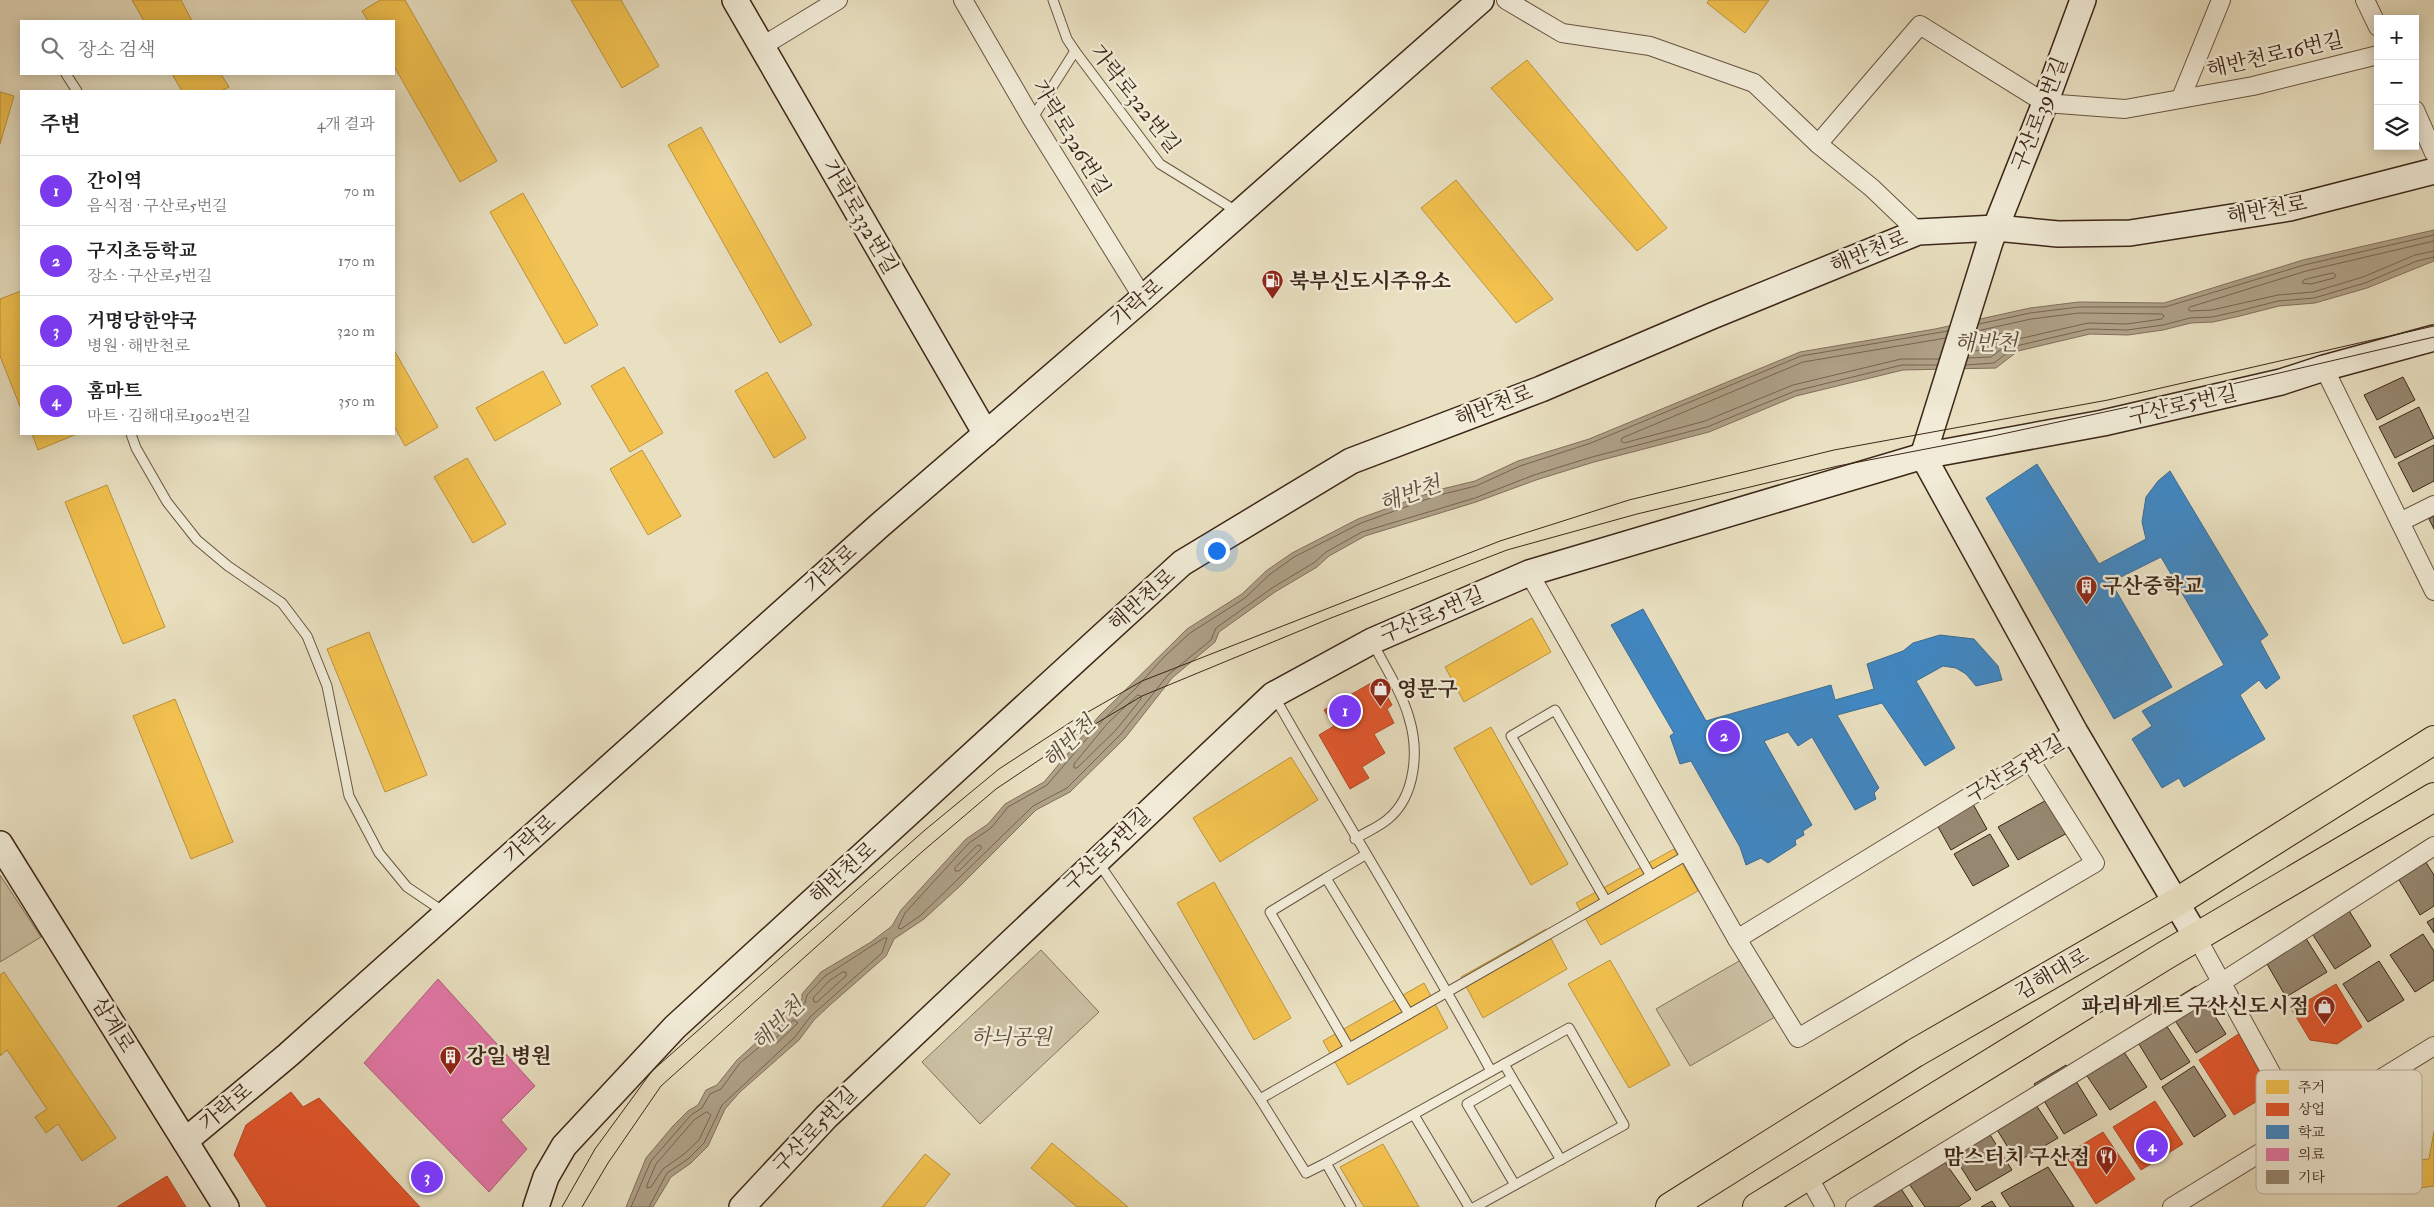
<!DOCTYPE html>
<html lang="ko">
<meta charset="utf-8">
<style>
:root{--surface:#fff;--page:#f6f6f6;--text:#202124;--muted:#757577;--line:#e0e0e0;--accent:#7c3aed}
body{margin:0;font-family:"IM FELL Double Pica","Noto Serif KR",serif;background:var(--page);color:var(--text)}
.controls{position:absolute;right:15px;top:15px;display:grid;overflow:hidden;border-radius:0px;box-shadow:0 2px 12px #0003}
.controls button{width:45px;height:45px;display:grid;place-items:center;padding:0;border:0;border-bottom:1px solid var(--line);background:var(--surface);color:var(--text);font:25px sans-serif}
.you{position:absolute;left:1216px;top:550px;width:18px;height:18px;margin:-12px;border:4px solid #fff;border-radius:50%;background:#1a73e8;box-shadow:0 0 0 8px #1a73e833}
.badge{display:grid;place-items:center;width:32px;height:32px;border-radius:50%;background:var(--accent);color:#fff;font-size:16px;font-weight:700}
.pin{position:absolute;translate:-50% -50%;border:2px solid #fff;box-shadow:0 1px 5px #0006}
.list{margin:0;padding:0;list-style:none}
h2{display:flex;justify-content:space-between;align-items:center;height:65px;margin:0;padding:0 20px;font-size:21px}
h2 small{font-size:16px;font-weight:400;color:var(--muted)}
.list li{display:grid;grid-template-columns:32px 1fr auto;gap:15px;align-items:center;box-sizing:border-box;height:70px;padding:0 20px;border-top:1px solid var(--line)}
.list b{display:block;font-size:19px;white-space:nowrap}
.list p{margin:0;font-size:16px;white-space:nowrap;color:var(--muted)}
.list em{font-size:16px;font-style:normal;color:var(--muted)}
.icon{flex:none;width:28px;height:28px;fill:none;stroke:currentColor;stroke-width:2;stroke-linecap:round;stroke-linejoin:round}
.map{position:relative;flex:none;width:2434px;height:1207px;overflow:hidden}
.search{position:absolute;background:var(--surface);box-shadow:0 2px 12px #0003;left:20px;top:20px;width:375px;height:55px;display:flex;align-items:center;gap:12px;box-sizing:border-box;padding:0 18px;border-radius:0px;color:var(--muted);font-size:19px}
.panel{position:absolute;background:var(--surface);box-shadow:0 2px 12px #0003;left:20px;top:90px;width:375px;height:345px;border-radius:0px}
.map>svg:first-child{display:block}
.green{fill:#ccc1a4;stroke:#84745e}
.water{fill:#afa188;stroke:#81705c}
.homes{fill:#f2c14e;stroke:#bc933e}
.shops{fill:#e4572e;stroke:#b24928}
.schools{fill:#3f88c5;stroke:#3e6b91}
.health{fill:#e377a8;stroke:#b15f7d}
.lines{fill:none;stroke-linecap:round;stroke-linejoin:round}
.shore{stroke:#766450;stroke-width:1}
.building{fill:#968770;stroke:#3d2719}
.lane-casing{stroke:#685543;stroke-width:11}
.street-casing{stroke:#685543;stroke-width:20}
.secondary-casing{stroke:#3d2719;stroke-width:28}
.primary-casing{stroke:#3d2719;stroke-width:30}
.lane{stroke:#f1ebd7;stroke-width:9}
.street{stroke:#f1ebd7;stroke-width:18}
.secondary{stroke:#f1ebd7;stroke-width:25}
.primary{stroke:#e9e0c1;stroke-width:28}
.tram{stroke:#3d2719;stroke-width:1}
.labels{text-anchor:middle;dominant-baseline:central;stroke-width:5;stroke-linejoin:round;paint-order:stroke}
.street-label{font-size:21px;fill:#3d2719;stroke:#f1ebd7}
.poi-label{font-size:21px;font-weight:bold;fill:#3d2719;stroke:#f1ebd7;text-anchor:start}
.park-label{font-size:21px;font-style:italic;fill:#614e3c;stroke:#f1ebd7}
.water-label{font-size:22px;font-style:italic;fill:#5f4c3a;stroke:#f1ebd7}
.key{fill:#f1ebd7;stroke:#bbb09e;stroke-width:1}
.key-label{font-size:14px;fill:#3d2719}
</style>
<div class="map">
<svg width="2434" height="1207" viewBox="0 0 2434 1207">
<rect width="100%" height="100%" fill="#e9e0c1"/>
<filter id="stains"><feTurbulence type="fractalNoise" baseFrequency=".004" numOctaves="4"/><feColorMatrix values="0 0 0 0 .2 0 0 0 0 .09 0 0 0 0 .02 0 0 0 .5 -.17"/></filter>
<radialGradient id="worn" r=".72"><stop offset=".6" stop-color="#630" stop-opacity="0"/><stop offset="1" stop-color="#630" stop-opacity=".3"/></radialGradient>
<!-- green -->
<g class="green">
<polygon points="0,875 41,937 0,962"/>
<polygon points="1041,950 1099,1012 980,1124 922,1062"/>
<polygon points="1746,957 1782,1013 1690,1066 1656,1009"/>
</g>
<!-- water -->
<polygon class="water" points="2434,230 2434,261 2367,288 2315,303 2279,306 2240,316 2213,322 2191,323 2163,330 2128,335 2090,334 2018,351 1996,368 1903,370 1796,396 1709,432 1594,462 1536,480 1476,502 1365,536 1329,556 1317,567 1275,592 1219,632 1215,642 1172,678 1125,738 1070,792 1036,810 959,887 924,919 894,939 886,956 830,1005 814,1020 799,1040 740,1092 725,1109 708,1146 691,1163 671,1177 653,1207 626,1207 646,1158 673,1126 688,1111 698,1105 706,1090 717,1085 737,1060 759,1040 777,1019 802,999 802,994 821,972 871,942 892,926 901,910 966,839 988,824 1005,804 1044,782 1099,716 1187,629 1242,594 1266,571 1292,553 1358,519 1438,490 1475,481 1518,461 1589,439 1800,352 1935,329 2030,308 2079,302 2164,303 2303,260"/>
<!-- homes -->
<g class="homes">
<polygon points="132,0 181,0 192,21 144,21"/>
<polygon points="380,0 405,0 497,161 460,182 394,66 394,21 368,21 362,11"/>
<polygon points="571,0 621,0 659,66 622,88"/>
<polygon points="1709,0 1769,0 1745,33 1707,3"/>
<polygon points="1527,60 1667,228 1637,251 1491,88"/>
<polygon points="172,74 221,74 229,87 221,91 182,91"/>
<polygon points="0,92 14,96 0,144"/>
<polygon points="701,127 812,325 780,343 668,145"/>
<polygon points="1456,180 1553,299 1516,323 1421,208"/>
<polygon points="523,193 598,325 565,344 490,212"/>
<polygon points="21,291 21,409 0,356 0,299"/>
<polygon points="394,350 438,427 405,446 394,426"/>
<polygon points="624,367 663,433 630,452 591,386"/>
<polygon points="543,371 561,404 495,441 476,408"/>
<polygon points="767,372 806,438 774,458 735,391"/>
<polygon points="32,434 77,434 38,450"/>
<polygon points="642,450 681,516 648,535 610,469"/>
<polygon points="467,458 506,524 473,543 434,477"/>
<polygon points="107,485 165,627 123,644 65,502"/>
<polygon points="1532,618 1551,652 1464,702 1445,667"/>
<polygon points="369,632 427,775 385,792 327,649"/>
<polygon points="175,699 233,842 191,859 133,716"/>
<polygon points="1491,727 1568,864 1531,885 1454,748"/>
<polygon points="1291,757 1318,800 1220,862 1193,818"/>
<polygon points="1674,849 1698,891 1601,945 1576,903"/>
<polygon points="1214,882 1291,1018 1254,1040 1177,903"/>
<polygon points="1546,929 1567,969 1483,1018 1461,977"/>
<polygon points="1610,960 1670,1065 1629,1088 1568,984"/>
<polygon points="4,972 116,1138 82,1161 58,1124 46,1133 35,1117 47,1109 7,1050 0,1056 0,975"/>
<polygon points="1424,983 1448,1028 1348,1085 1323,1041"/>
<polygon points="2434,1131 2434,1186 2392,1192 2390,1163 2429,1159"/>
<polygon points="1052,1143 1128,1207 1077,1207 1031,1168"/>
<polygon points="1383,1144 1419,1207 1364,1207 1340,1167"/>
<polygon points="925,1154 950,1174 924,1207 882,1207"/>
</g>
<!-- shops -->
<g class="shops">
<polygon points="1379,681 1392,705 1387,709 1394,723 1374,734 1385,753 1362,767 1369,778 1350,789 1319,735 1334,726 1324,710 1371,683 1373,685"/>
<polygon points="2336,984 2362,1027 2337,1044 2310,1040 2292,1010"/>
<polygon points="2243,1031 2267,1068 2259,1100 2234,1115 2199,1060"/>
<polygon points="291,1092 303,1107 319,1098 420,1207 267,1207 234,1155 246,1125"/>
<polygon points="2155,1101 2183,1144 2141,1170 2113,1127"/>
<polygon points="2103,1132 2135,1179 2096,1204 2065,1155"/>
<polygon points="167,1176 186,1207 117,1207"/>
</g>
<!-- schools -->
<g class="schools">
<polygon points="2037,464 2099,564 2146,539 2142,522 2146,497 2158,481 2170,471 2268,635 2260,641 2280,678 2266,689 2259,680 2240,695 2265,739 2184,787 2179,778 2162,788 2132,739 2152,726 2142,711 2224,665 2161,557 2111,582 2172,687 2114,719 1986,498"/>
<polygon points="1643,609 1706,721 1831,685 1835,700 1874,689 1867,664 1903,651 1913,643 1940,635 1974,639 1998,666 2002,680 1976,686 1966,674 1956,668 1943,666 1916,681 1955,748 1925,766 1882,703 1837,715 1879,788 1874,793 1876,799 1855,810 1812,737 1798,746 1788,732 1764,741 1812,825 1803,831 1804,835 1795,840 1796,845 1768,863 1761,858 1746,865 1740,847 1691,761 1680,764 1670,736 1674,733 1611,625"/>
</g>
<!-- health -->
<polygon class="health" points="438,979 535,1086 501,1120 527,1149 489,1192 364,1063"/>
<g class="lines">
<!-- shore -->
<g class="shore">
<polyline points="2434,241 2306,271 2190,307 2188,309 2190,311 2212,310 2278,295 2313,292 2363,277 2415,255 2434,251"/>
<polygon points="2333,273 2336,275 2334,278 2311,284 2302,283 2304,280"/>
<polyline points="1979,324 2030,313 2079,307 2165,307 2304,265 2434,235"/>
<polyline points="1970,351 1989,350 2006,335 2003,333 1974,339"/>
<polyline points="1968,358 1991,357 2014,340 2088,323 2127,324 2162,319 2164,316 2162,314 2079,313 2031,319 1977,331"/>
<polyline points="1939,359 1901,359 1793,385 1705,421 1624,443 1621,441 1622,438 1803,362 1946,338"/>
<polyline points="1937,365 1902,365 1795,391 1707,427 1592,457 1534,475 1475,498 1362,532 1326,552 1315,562 1272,588 1216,628 1211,640 1168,675 1121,734 1067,788 1033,806 921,915 901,929 898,928 905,913 969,843 991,828 1008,807 1047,785 1103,720 1136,688 1165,656 1190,633 1245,598 1269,575 1294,557 1361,523 1439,495 1476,486 1520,466 1591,443 1801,356 1948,331"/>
<polyline points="1966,365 1994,363 2016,346 2089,329 2127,330 2163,325 2190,318 2212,317 2239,311 2278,301 2314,298 2365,283 2417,261 2434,257"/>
<polygon points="1138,695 1141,696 1141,699 1116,730 1077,768 1074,768 1074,764 1107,724"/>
<polygon points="978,845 981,846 981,849 959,871 955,871 955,868"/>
<polygon points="843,972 846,972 846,976 817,1002 814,1002 813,998 829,981"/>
<polygon points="794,1020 798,1023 777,1043 775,1043 774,1040"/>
<polygon points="707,1112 711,1115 699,1140 684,1154 663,1169 651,1187 647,1188 647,1185 656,1164 694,1120"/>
<polyline points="631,1207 651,1161 691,1115 702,1108 710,1094 721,1089 740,1063 763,1044 780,1022 805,1003 807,995 825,976 884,938 887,938 882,953 810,1017 795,1037 722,1105 704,1143 688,1159 667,1173 649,1207"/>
</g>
</g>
<!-- building -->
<g class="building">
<polygon points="2403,377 2415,400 2377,420 2364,395"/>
<polygon points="2419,407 2434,438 2395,458 2379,427"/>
<polygon points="2434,445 2434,481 2413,492 2398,463"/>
<polygon points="2434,516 2434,529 2429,519"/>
<polygon points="1968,795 1987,829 1951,850 1932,816"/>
<polygon points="2052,797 2071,831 2018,860 1998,827"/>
<polygon points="1990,834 2009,866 1973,886 1954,854"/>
<polygon points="2420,853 2434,875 2434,906 2420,915 2393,870"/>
<polygon points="2348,909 2371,946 2335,969 2311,932"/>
<polygon points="2434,918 2434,933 2427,922"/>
<polygon points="2302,932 2327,972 2286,997 2263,957"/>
<polygon points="2423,934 2434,951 2434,980 2415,992 2390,955"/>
<polygon points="2379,961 2404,1000 2368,1022 2343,984"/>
<polygon points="2196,986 2226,1034 2196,1053 2165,1005"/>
<polygon points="2157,1011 2190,1062 2161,1080 2129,1028"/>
<polygon points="2120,1046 2147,1087 2110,1110 2083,1070"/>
<polygon points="2066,1065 2097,1115 2064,1134 2034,1084"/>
<polygon points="2194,1066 2226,1116 2194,1137 2162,1087"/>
<polygon points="2030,1096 2058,1138 2017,1162 1991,1120"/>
<polygon points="1984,1125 2012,1170 1976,1191 1947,1145"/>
<polygon points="1939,1154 1971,1199 1958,1207 1925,1207 1903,1175"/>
<polygon points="2048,1167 2074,1207 2010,1207 2001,1193"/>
<polygon points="1898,1184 1913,1207 1867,1207"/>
<polygon points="1992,1201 1996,1207 1981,1207"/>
</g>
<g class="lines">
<defs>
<g id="lane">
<polyline points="1053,0 1067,39 1075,51 1160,164 1238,212"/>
<polyline points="66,74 77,91"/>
<polyline points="1032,119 1075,51"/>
<polyline points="131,434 136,448 167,502 197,540 228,566 282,603 307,636 327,686 349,796 379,853 407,887 444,912"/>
<path d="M1274,696C1345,821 1422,944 1491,1071"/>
<path d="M1355,839C1366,832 1379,827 1388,819C1416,796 1419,750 1409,718C1402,692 1384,666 1372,641"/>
<polyline points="1098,862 1260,1099 1306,1173 1326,1163 1351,1207"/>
<polyline points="1326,878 1365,855"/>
<polyline points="1606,901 1511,736 1555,710 1651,876"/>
<polyline points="1349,1048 1270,912 1326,878 1409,1014"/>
<polyline points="1504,1064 1512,1078 1467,1104 1515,1185"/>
<polyline points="1512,1078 1561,1160"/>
<polyline points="1260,1099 1689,854"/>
<polyline points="1414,1115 1469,1207"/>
<polyline points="1326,1163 1569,1028 1624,1125 1475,1207"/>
</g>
<g id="street">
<polyline points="963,0 1032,119 1143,298"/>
<polyline points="1506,0 1562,33 1650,46 1754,83 1818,144 1872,188 1918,232"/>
<polyline points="2365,0 2378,27"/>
<polyline points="761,47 838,0"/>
<polyline points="2181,98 2221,0"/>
<polyline points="2415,110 2434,153"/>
<polyline points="1818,144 1920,25 2045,103 2125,109 2253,86 2378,55"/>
<polyline points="2324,368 2434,591"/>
<polyline points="2400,522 2434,505"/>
<polyline points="1529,573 1737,939 1798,1038 2095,863 2030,760"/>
<polyline points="2197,938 2301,1127"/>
<polyline points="1737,939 2075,732"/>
<polyline points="1807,1174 1825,1207"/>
<polyline points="1855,1207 2222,982 2434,846"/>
<polyline points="2172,1207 2434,1046"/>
</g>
<g id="secondary">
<polyline points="735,0 986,434"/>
<polyline points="1923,456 2075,732 2197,938"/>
<polyline points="1923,456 1990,242 2045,103 2083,0"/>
<polyline points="0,844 226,1207"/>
<polyline points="185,1141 288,1055 880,525 1143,298 1481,0"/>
<polyline points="536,1207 546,1177 564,1146 675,1027 1182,563 1351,461 1541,389 1712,316 1918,232 1996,228 2058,234 2130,233 2290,208 2434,171"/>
<polyline points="742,1207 826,1117 1273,695 1372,641 1529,573 1923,456 2103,423 2281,382 2324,368 2434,338"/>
</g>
<g id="primary">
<polyline points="1670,1207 1915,1053 2177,902 2434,740"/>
<polyline points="1757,1207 2166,955 2434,797"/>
</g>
</defs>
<!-- lane casing -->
<use href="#lane" class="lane-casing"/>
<!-- street casing -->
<use href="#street" class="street-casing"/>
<!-- secondary casing -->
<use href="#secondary" class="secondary-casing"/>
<!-- primary casing -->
<use href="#primary" class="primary-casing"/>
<!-- lane -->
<use href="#lane" class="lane"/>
<!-- street -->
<use href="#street" class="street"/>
<!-- secondary -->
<use href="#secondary" class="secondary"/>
<!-- primary -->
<use href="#primary" class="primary"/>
<!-- tram -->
<g class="tram">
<polyline points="562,1207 595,1149 652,1071 925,830 999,769 1074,720 1142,681 1500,541 1629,500 1834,450 2108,400 2434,326"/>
<polyline points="582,1207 608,1163 661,1086 923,851 996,789 1075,736 1142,696 1331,618 1507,550 1637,514 1838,466 1993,436 2202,391 2434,337"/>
</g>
</g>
<!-- icons -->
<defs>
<symbol id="fuel-pin" viewBox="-11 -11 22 30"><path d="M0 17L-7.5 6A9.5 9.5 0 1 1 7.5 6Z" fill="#8f2418" stroke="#f1ebd7"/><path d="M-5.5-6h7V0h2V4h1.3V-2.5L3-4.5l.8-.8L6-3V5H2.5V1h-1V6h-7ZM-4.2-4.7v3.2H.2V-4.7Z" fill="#fff"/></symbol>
<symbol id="building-pin" viewBox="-11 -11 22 30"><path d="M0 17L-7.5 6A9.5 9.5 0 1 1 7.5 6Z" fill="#8f2418" stroke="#f1ebd7"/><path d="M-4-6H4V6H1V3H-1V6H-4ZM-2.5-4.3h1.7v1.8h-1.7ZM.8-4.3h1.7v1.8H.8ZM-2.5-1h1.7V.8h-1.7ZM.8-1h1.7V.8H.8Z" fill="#fff"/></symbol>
<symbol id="shop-pin" viewBox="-11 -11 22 30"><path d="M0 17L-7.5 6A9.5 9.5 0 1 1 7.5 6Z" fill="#8f2418" stroke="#f1ebd7"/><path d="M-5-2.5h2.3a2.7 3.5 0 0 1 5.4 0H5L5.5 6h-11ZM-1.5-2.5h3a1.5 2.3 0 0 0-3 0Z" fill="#fff"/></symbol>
<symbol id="restaurant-pin" viewBox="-11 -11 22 30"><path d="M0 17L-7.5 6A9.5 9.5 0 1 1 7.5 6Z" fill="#8f2418" stroke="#f1ebd7"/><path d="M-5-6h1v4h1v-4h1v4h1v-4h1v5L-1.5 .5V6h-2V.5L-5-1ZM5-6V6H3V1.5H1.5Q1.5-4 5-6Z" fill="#fff"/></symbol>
</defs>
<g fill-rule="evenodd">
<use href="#fuel-pin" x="1260" y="268" width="25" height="34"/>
<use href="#building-pin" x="2074" y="574" width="25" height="34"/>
<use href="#shop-pin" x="1368" y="676" width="25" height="34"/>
<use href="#shop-pin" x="2312" y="994" width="25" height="34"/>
<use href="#building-pin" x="438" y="1044" width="25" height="34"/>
<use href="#restaurant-pin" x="2094" y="1144" width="25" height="34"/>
</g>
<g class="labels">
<!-- street labels -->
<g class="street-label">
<text transform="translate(2275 55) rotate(-13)">해반천로16번길</text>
<text transform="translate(1135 99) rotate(52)">가락로322번길</text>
<text transform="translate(2040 114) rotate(-69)">구산로39번길</text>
<text transform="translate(1071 138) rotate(59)">가락로326번길</text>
<text transform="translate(2267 210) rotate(-10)">해반천로</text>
<text transform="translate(860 217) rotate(60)">가락로332번길</text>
<text transform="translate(1869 252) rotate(-22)">해반천로</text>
<text transform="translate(1137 303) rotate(-41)">가락로</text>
<text transform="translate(2183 405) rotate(-13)">구산로5번길</text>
<text transform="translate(1494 406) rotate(-21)">해반천로</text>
<text transform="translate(831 569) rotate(-42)">가락로</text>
<text transform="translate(1142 600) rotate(-42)">해반천로</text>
<text transform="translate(1432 615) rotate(-23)">구산로5번길</text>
<text transform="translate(2015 769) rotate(-31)">구산로5번길</text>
<text transform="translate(530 839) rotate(-42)">가락로</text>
<text transform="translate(1107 850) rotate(-43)">구산로5번길</text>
<text transform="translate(843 873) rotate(-42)">해반천로</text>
<text transform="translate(2052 974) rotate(-30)">김해대로</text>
<text transform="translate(113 1025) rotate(58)">삼계로</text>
<text transform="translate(226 1107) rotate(-40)">가락로</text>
<text transform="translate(815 1130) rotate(-46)">구산로5번길</text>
</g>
<!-- poi labels -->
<g class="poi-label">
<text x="1289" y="281">북부신도시주유소</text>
<text x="2102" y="586">구산중학교</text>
<text x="1397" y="689">영문구</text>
<text x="2309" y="1006" text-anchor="end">파리바게트 구산신도시점</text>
<text x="466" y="1056">강일 병원</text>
<text x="2090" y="1157" text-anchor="end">맘스터치 구산점</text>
</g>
<!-- park labels -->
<g class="park-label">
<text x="1011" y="1037">하늬공원</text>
</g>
<!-- water labels -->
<g class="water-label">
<text x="1986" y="343">해반천</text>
<text transform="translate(1410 494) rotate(-20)">해반천</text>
<text transform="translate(1069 742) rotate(-45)">해반천</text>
<text transform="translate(778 1024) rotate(-45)">해반천</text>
</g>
</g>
<!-- legend -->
<rect x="2256" y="1070" width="166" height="124" rx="8" class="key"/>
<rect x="2266" y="1080" width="23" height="14" fill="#f2c14e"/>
<rect x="2266" y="1103" width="23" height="13" fill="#e4572e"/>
<rect x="2266" y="1125" width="23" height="14" fill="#3f88c5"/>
<rect x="2266" y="1148" width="23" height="13" fill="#e377a8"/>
<rect x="2266" y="1170" width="23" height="14" fill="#968770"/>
<g class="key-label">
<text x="2298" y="1092">주거</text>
<text x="2298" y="1114">상업</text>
<text x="2298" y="1137">학교</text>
<text x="2298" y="1159">의료</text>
<text x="2298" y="1182">기타</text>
</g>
<rect width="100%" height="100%" filter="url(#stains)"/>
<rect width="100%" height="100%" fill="url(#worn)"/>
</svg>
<div class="controls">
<button>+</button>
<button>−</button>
<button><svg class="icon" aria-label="layers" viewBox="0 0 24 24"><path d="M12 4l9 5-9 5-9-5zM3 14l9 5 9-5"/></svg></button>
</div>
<div class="you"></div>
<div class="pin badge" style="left:1345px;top:711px">1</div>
<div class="pin badge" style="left:1724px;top:736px">2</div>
<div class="pin badge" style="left:427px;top:1177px">3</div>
<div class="pin badge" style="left:2152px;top:1146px">4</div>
<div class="search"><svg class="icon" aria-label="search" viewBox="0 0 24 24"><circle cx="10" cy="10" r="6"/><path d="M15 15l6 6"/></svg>장소 검색</div>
<section class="panel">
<h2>주변<small>4개 결과</small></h2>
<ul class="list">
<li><span class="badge">1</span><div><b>간이역</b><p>음식점 · 구산로5번길</p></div><em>70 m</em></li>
<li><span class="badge">2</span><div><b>구지초등학교</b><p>장소 · 구산로5번길</p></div><em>170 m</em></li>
<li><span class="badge">3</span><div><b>거명당한약국</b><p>병원 · 해반천로</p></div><em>320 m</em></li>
<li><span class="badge">4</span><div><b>홈마트</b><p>마트 · 김해대로1902번길</p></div><em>350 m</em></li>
</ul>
</section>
</div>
